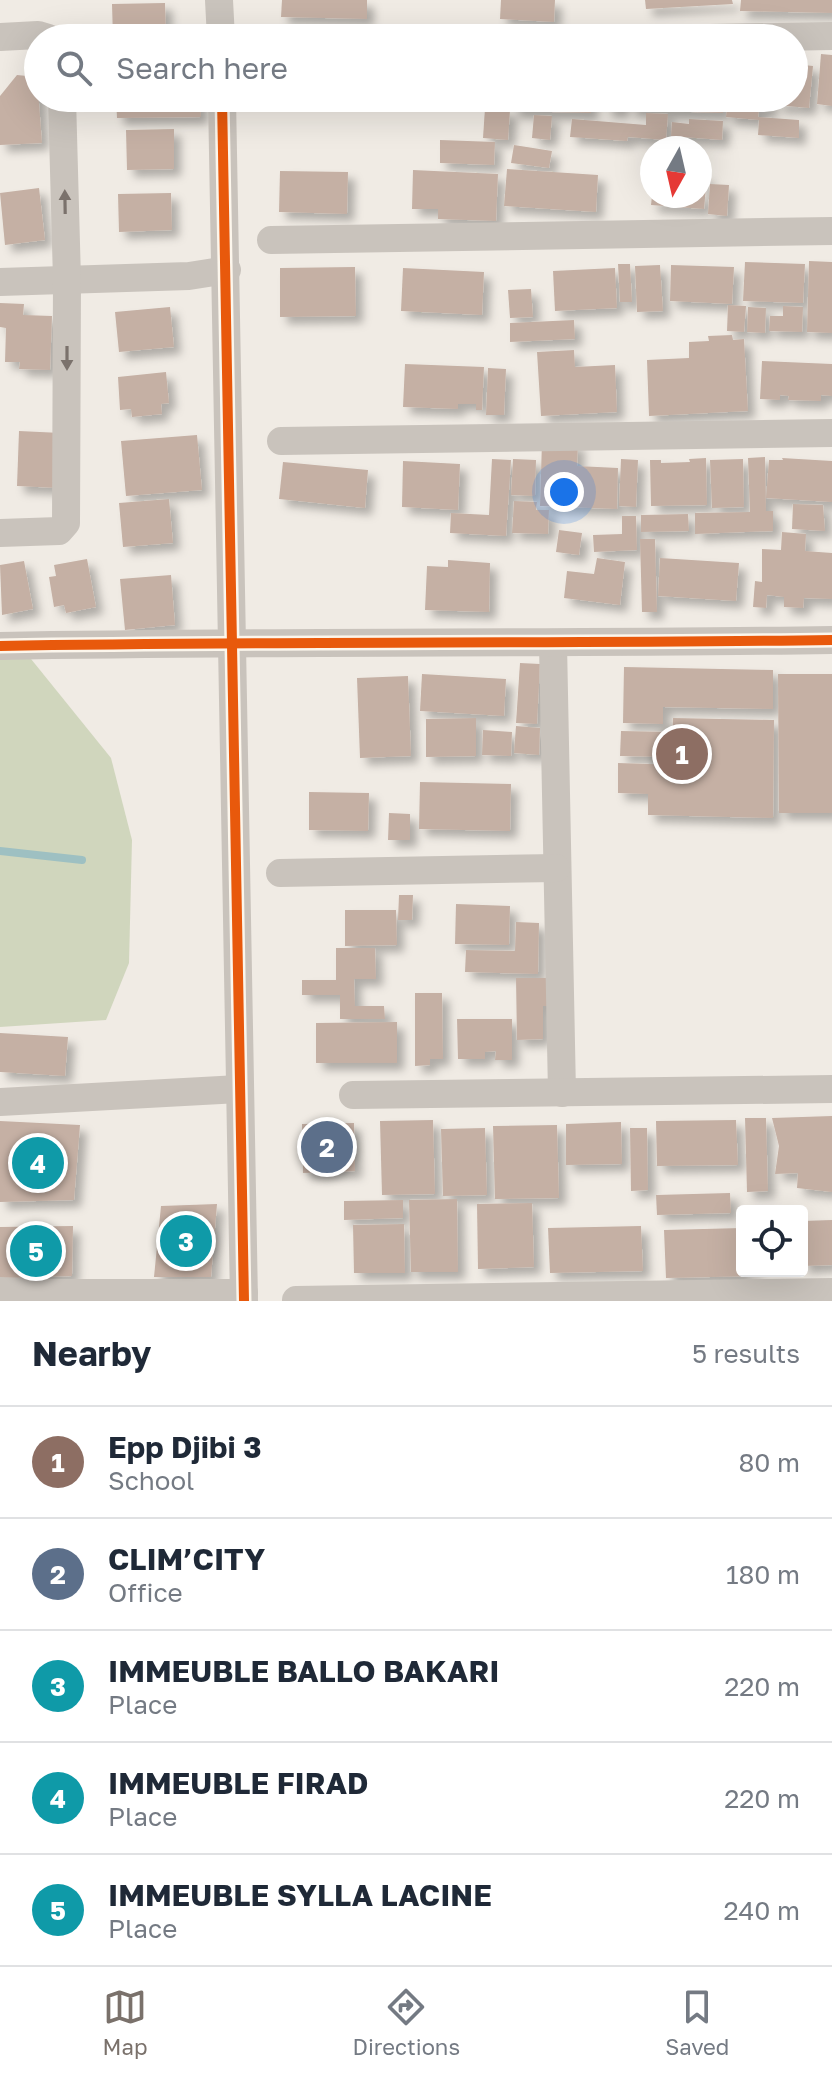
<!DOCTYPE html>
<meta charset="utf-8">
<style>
:root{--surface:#fff;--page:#f6f6f7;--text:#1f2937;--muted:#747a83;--line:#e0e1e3;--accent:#7a716b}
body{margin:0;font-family:"Golos Text",sans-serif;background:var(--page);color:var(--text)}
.controls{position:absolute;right:24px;bottom:24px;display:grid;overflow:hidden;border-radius:8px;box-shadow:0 8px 32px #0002}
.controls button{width:72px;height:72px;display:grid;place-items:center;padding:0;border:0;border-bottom:2px solid var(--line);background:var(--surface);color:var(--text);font:40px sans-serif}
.compass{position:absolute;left:640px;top:136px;width:72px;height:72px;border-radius:50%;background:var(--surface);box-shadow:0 8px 32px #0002;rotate:188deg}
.you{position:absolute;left:564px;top:492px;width:28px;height:28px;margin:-20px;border:6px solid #fff;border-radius:50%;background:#1a73e8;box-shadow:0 0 0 12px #1a73e833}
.badge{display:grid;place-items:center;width:52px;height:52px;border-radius:50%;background:var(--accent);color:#fff;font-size:26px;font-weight:700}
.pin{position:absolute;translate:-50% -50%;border:4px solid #fff;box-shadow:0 2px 8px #0006}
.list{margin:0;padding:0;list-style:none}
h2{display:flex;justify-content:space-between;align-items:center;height:104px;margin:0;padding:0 32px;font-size:34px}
h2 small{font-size:26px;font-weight:400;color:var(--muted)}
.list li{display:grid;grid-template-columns:52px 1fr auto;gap:24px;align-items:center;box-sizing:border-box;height:112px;padding:0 32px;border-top:2px solid var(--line)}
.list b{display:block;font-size:30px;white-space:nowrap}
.list p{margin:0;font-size:26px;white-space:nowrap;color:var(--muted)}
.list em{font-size:26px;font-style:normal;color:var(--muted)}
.icon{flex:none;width:44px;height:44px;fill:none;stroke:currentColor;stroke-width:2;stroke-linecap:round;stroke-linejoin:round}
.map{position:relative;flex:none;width:832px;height:1301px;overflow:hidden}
.search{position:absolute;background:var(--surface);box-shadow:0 8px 32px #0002;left:24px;right:24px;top:24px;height:88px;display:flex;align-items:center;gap:20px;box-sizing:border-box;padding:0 28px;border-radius:44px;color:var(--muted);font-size:30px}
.sheet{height:664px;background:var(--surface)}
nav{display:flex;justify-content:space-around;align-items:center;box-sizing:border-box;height:112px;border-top:2px solid var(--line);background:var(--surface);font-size:22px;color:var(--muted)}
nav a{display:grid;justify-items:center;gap:4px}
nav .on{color:var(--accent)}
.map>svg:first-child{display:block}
.green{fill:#d0d6bd}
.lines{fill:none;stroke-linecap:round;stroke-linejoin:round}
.stream{stroke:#9ec0c2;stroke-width:8}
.building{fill:#c5b0a4;filter:url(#shadow)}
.minor{stroke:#c9c3bc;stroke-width:28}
.cycleway-casing{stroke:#fcf6ec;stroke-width:15}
.cycleway{stroke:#e8590c;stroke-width:10}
.oneway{fill:#7b726c}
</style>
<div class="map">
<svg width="832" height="1301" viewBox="0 0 832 1301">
<defs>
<filter id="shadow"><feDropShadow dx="7" dy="7" stdDeviation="4" flood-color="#0004"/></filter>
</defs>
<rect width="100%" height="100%" fill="#f0ebe4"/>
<!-- green -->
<polygon class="green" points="27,654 111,758 132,840 129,963 106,1020 0,1027 0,655"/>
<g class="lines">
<!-- stream -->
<polyline class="stream" points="0,851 82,860"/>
</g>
<!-- building -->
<g class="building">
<polygon points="282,0 367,0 367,19 281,17"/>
<polygon points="501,0 555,0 554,22 500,19"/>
<polygon points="645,0 732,0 733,4 646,9"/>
<polygon points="741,0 832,0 832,13 740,11"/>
<polygon points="165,3 166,38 113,38 112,4"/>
<polygon points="821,54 832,55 832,106 817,104"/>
<polygon points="794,64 813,66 809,108 776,105 777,98 794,98"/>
<polygon points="17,75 37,77 42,143 0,145 0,96"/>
<polygon points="116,98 200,98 201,117 117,118"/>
<polygon points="512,98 591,98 591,113 512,111"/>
<polygon points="606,98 623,98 622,111 605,110"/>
<polygon points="629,98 723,98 723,113 628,110"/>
<polygon points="728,98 771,98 769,111 759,110 758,117 799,120 799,138 758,135 759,120 726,117"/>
<polygon points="485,108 510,110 508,140 483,138"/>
<polygon points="646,113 668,114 666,140 628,137 627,141 570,137 572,119 646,125"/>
<polygon points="534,115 552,116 550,140 532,138"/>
<polygon points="689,119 723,121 722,140 671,136 672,122 689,124"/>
<polygon points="174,129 174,169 127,170 126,130"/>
<polygon points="440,140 495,142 494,165 440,163"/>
<polygon points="514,145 552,151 549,168 511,163"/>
<polygon points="507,169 598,175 596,212 504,206"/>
<polygon points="413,170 498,174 496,221 438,219 438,209 412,209"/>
<polygon points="280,171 348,172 347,214 279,212"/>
<polygon points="700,174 707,175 704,209 651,205 652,196 700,196"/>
<polygon points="710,184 729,185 727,216 708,214"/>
<polygon points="39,188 45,240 5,245 0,193"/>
<polygon points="171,193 172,230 119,232 118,194"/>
<polygon points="809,261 832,262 832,333 807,332"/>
<polygon points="745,262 805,264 803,303 743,301"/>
<polygon points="618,264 630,264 632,302 620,302"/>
<polygon points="660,265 663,311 637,312 635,266"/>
<polygon points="671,265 734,267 732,304 670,301"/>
<polygon points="355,267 356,316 280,317 280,268"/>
<polygon points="403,268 484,272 482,315 401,311"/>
<polygon points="615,268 617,308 555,311 553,271"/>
<polygon points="531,289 533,317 510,318 508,290"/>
<polygon points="0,303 24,304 23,315 52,316 50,370 19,369 20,362 5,362 6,328 0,327"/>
<polygon points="728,305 746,306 744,332 727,331"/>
<polygon points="783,306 803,307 802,332 769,331 770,316 783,316"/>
<polygon points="170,307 174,347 119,352 115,312"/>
<polygon points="748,307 766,308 765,333 747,332"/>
<polygon points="574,320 575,339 510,342 510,323"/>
<polygon points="732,335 733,340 744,339 748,411 649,416 647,360 689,358 689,342 709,341 708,336"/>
<polygon points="574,350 575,367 615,365 617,412 541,416 537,352"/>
<polygon points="762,361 832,364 832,396 821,395 821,401 788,400 789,396 780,395 780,400 760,399"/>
<polygon points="405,364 484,367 482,410 476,410 476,404 458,404 458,409 403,407"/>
<polygon points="488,368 506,369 504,415 486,415"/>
<polygon points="166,372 169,403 161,404 162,414 132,417 131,409 120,410 118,377"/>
<polygon points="19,431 61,433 59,488 17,486"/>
<polygon points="197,435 202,490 126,496 121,441"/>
<polygon points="542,442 578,443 577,466 618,468 617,509 540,506"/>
<polygon points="765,457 766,511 773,511 773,531 695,534 695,513 750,512 748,458"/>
<polygon points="706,458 707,505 651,506 650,460 661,460 661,463 690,462 689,459"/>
<polygon points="782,458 832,461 832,502 766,498 769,460 783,460"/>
<polygon points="492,459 511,460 506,536 450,533 451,513 489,515"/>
<polygon points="513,459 536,460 535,496 511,495"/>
<polygon points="621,459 638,460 636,507 619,506"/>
<polygon points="743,459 744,507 712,508 710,460"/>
<polygon points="403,461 460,464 458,510 402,507"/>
<polygon points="283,462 368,470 365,508 279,499"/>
<polygon points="169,499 173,543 123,547 119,503"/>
<polygon points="514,501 537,502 536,510 549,510 548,534 512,533"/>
<polygon points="793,504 823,505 825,531 792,529"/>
<polygon points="688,514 689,531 641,532 641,515"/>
<polygon points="622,516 636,516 637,550 594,552 593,535 622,534"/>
<polygon points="559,530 582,533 579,555 556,552"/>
<polygon points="782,532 806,534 805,551 832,553 832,599 804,598 803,608 784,607 784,597 767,595 766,608 753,607 755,581 762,582 762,549 781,550"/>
<polygon points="640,539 655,539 657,612 642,612"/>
<polygon points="597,558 625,562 620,605 564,598 567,571 594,574"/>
<polygon points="660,558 739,563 736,601 658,596"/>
<polygon points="87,559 96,607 66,613 64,605 54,607 49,577 56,576 54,565"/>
<polygon points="448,560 490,563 489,612 425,610 427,566 448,567"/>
<polygon points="24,561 33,609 2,615 0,565"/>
<polygon points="171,575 175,625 125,630 120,579"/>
<polygon points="520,663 540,664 537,724 516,723"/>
<polygon points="624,667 773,670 773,709 663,707 663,724 623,723"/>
<polygon points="422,674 506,679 504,716 420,711"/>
<polygon points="778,674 832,674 832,813 779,813"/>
<polygon points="408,676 411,756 360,758 357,678"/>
<polygon points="476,718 476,756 426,757 426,719"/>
<polygon points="673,718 774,720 773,818 648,815 648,794 618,793 618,763 680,765 680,742 672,742"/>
<polygon points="516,726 540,728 539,755 514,753"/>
<polygon points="483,730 512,732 511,756 482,755"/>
<polygon points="621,731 669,732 669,757 620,756"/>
<polygon points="420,782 511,784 510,831 419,829"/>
<polygon points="309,792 369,793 368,831 309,830"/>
<polygon points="389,813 410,814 410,840 388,840"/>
<polygon points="399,895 413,895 412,920 398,920"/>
<polygon points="456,904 510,906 509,945 455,944"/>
<polygon points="345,910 396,910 397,945 345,946"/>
<polygon points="516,922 539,923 538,974 465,972 466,950 515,951"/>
<polygon points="336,948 375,948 376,979 354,979 355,1006 384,1006 385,1019 340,1019 340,995 302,995 302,980 336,980"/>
<polygon points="516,978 552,978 552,1006 543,1006 543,1039 517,1040"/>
<polygon points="415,993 442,993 443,1059 430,1059 430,1065 415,1066"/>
<polygon points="457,1019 512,1019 512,1060 495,1060 496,1051 485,1052 485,1059 458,1059"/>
<polygon points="397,1022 397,1063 316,1063 316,1023"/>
<polygon points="0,1033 68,1037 65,1076 0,1072"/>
<polygon points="832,1116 832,1192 797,1188 798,1173 775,1174 779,1146 772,1118"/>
<polygon points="745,1118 766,1118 768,1191 747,1192"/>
<polygon points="433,1120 435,1194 382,1195 380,1121"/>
<polygon points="736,1120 738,1165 657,1166 656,1121"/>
<polygon points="0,1121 80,1125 74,1200 0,1202"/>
<polygon points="621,1122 622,1164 566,1165 566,1124"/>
<polygon points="354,1123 355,1171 303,1173 302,1124"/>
<polygon points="557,1125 559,1198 495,1199 493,1126"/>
<polygon points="485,1128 487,1195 443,1196 441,1129"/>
<polygon points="630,1128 647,1128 648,1190 631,1191"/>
<polygon points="730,1193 731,1213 657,1215 656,1195"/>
<polygon points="457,1199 458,1272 411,1272 409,1200"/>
<polygon points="403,1200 403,1218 344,1220 344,1201"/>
<polygon points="532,1203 534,1267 478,1269 477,1204"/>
<polygon points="217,1204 211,1277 154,1277 161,1206"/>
<polygon points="832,1220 832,1265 802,1266 802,1221"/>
<polygon points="404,1224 405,1273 354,1273 353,1225"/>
<polygon points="73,1226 72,1276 0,1278 0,1227"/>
<polygon points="641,1226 643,1271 550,1273 548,1228"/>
<polygon points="742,1228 742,1271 756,1271 756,1276 666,1278 664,1230"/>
</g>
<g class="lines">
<!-- minor -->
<g class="minor">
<polyline points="219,0 221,38"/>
<polyline points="0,37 38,35 48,38"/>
<polyline points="710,38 832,36"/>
<polyline points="222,98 244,1301"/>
<polyline points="271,240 832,231"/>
<polyline points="0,282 189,276 227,270"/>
<polyline points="281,441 832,433"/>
<polyline points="0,533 59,531 66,523 67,280 62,98"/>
<polyline points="553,644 562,1093"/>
<path d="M0,646C277,641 555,644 832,640"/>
<polyline points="280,873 556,868"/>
<polyline points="353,1095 832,1089"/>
<polyline points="0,1102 239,1089"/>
<polyline points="0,1291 36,1293 244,1293"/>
<polyline points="296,1300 832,1292"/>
</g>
<defs>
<g id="cycleway">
<polyline points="222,98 244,1301"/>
<path d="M0,646C277,641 555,644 832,640"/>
</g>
</defs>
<!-- cycleway casing -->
<use href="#cycleway" class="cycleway-casing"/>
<!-- cycleway -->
<use href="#cycleway" class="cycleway"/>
</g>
<!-- one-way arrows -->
<defs><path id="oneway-solid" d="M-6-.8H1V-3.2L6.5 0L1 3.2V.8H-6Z" transform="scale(2)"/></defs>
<g class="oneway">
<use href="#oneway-solid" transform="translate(65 202) rotate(-91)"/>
<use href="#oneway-solid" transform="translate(67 358) rotate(90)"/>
</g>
</svg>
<div class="controls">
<button><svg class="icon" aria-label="locate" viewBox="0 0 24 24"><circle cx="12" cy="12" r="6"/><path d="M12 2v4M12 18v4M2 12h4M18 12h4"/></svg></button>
</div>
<svg class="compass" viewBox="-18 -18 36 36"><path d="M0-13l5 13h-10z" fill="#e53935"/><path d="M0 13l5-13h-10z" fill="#747a83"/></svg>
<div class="you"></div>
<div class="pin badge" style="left:682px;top:754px;background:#8d6e63">1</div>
<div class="pin badge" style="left:327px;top:1147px;background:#5c6f8a">2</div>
<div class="pin badge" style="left:186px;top:1241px;background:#0f9aa8">3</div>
<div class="pin badge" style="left:38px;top:1163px;background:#0f9aa8">4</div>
<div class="pin badge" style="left:36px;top:1251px;background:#0f9aa8">5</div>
<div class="search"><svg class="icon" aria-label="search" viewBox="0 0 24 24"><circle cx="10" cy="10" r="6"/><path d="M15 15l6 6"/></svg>Search here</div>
</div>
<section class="sheet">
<h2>Nearby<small>5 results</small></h2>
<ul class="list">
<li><span class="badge" style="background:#8d6e63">1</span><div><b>Epp Djibi 3</b><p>School</p></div><em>80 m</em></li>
<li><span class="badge" style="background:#5c6f8a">2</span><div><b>CLIM’CITY</b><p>Office</p></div><em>180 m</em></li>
<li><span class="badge" style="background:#0f9aa8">3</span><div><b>IMMEUBLE BALLO BAKARI</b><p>Place</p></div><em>220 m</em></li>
<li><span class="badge" style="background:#0f9aa8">4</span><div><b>IMMEUBLE FIRAD</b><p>Place</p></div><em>220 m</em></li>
<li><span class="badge" style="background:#0f9aa8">5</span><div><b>IMMEUBLE SYLLA LACINE</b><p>Place</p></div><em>240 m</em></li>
</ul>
</section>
<nav>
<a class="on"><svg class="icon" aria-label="map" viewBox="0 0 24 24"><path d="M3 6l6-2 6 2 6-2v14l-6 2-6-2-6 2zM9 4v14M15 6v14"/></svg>Map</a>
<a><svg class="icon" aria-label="directions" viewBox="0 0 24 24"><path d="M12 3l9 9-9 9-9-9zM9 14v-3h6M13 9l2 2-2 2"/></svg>Directions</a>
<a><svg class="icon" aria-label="saved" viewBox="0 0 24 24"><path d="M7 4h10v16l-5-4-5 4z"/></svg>Saved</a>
</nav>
